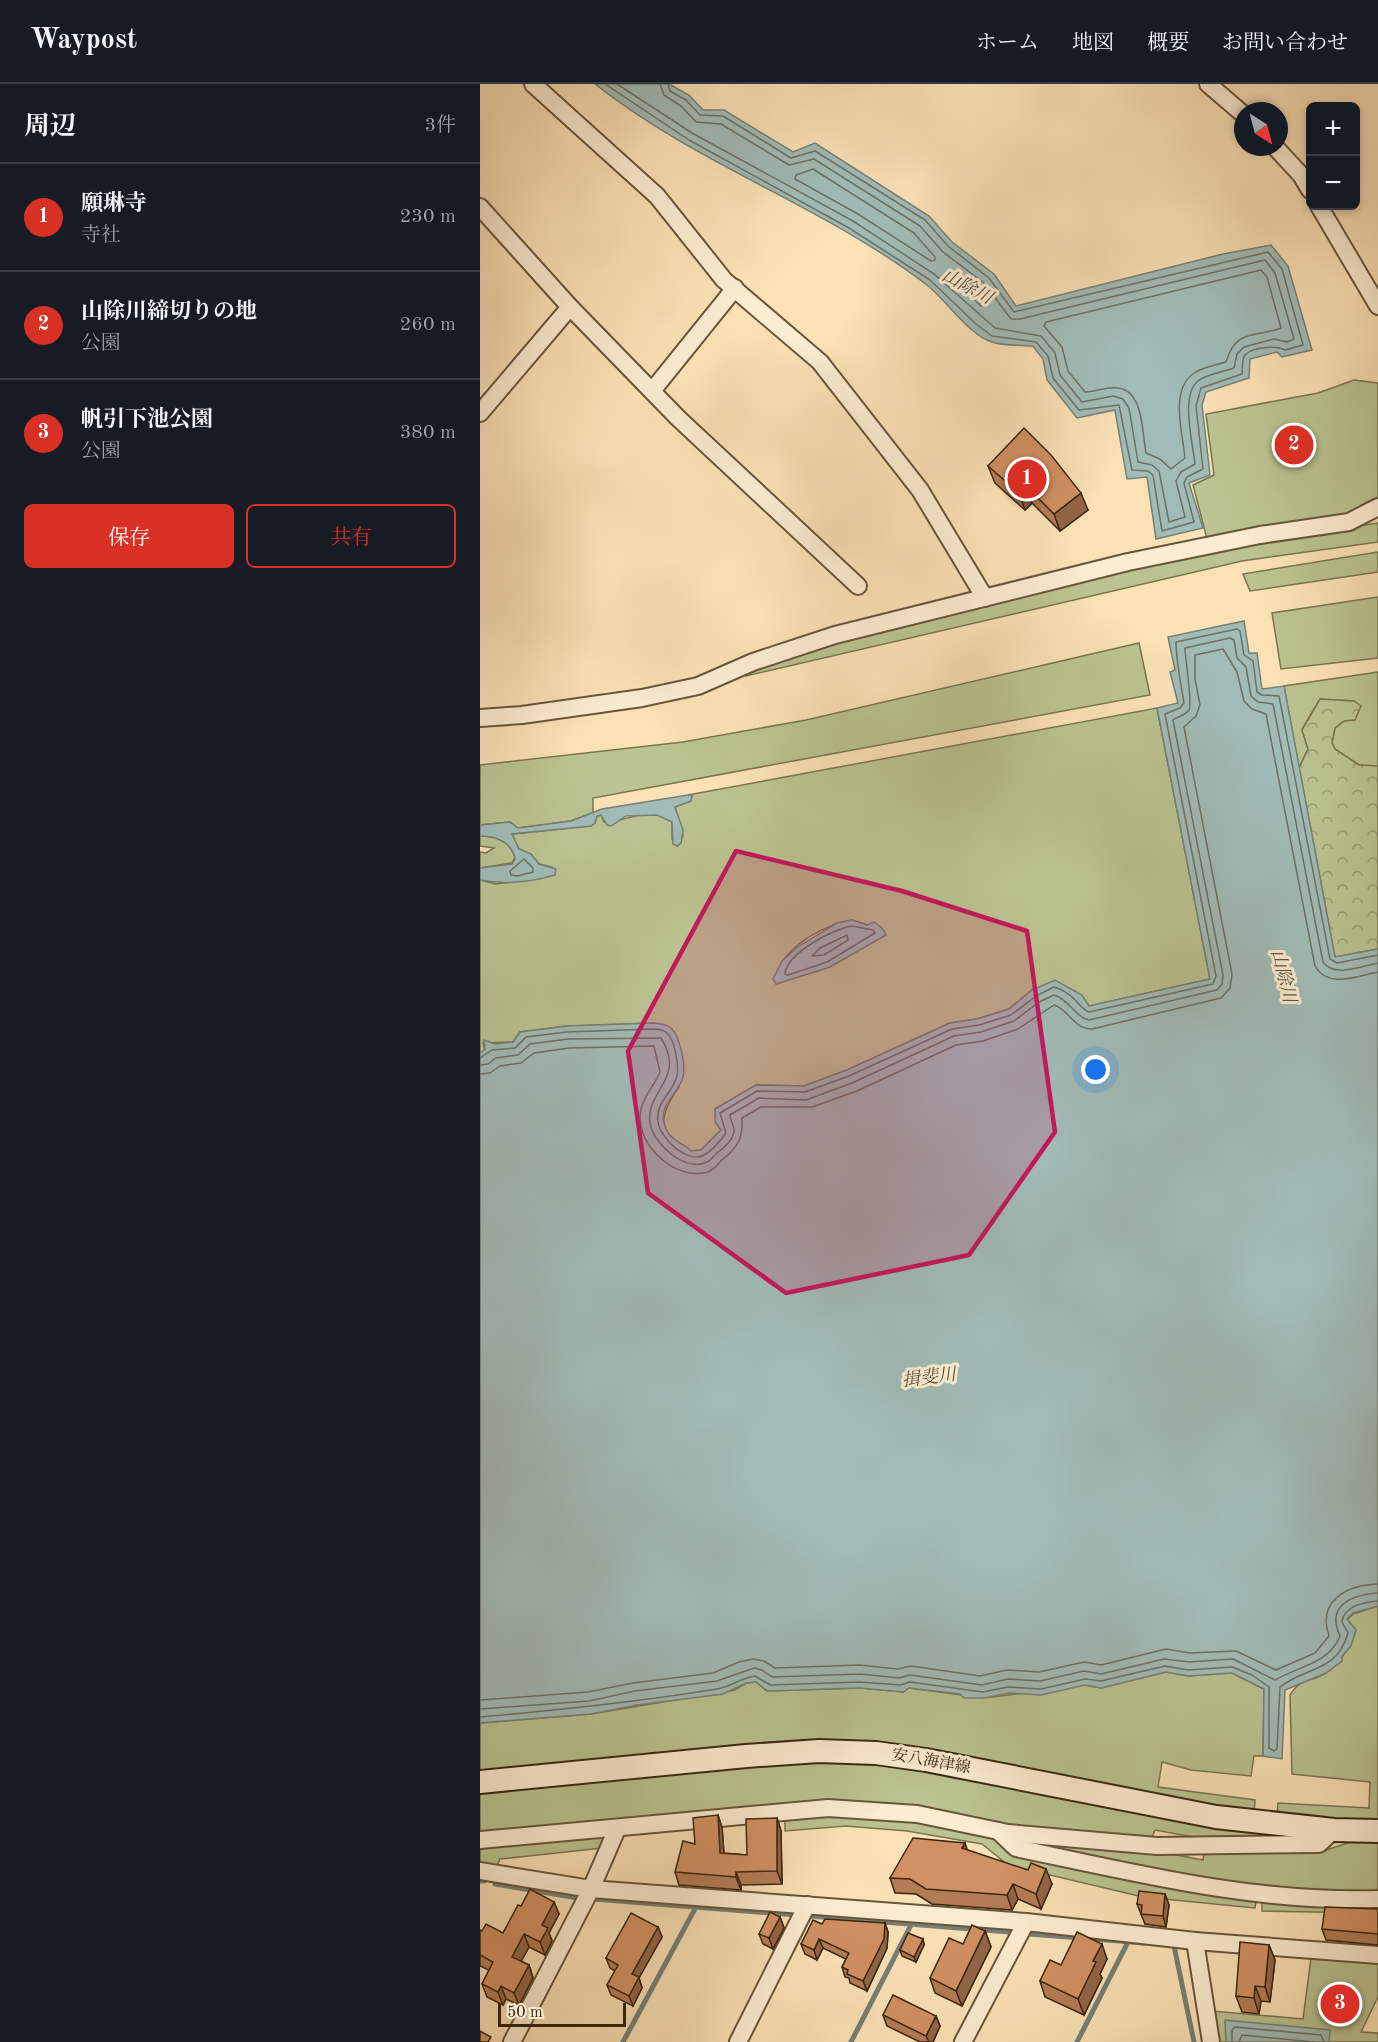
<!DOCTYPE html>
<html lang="ja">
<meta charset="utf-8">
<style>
:root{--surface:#171b24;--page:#20242c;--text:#f1f3f6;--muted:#9ea1a6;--line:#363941;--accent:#d93025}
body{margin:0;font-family:"Old Standard TT","Noto Serif JP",serif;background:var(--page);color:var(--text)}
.controls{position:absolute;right:18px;top:18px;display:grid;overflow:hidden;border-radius:9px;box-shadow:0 3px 9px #0003}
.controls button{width:54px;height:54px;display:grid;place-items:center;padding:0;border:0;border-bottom:2px solid var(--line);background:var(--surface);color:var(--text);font:30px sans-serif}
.compass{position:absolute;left:754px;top:18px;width:54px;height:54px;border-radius:50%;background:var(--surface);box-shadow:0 3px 9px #0003;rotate:144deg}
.scale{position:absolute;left:18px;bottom:15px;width:128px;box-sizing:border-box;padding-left:6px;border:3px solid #392710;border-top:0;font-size:16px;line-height:21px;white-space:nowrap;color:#392710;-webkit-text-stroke:4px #fcecd0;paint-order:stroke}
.you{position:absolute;left:616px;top:986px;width:21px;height:21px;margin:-15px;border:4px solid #fff;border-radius:50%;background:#1a73e8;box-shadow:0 0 0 9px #1a73e833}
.badge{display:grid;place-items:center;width:39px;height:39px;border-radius:50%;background:var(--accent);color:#fff;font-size:20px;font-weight:700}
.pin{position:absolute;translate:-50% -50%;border:3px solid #fff;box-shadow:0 2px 6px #0006}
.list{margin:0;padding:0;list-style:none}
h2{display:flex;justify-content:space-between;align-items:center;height:78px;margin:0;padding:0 24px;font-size:26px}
h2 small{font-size:20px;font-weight:400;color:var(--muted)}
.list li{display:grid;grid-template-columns:39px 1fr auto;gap:18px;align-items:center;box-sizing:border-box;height:108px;padding:0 24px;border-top:2px solid var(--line)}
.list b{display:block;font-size:22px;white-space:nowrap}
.list p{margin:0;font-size:20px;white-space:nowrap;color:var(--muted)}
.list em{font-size:20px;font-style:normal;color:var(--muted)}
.actions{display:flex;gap:12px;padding:18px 24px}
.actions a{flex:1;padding:14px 0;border:2px solid var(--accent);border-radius:9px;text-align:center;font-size:21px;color:var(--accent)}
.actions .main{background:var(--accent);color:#fff}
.map{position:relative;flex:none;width:898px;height:1958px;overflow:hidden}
header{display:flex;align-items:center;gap:36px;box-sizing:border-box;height:84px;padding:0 30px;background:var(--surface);border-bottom:2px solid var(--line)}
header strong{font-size:28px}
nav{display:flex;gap:33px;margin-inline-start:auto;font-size:21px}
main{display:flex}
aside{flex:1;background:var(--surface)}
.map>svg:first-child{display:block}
.green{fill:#bac391;stroke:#7a7550;stroke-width:1.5;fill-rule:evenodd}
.forest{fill:url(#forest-crowns);stroke:#7a7550;stroke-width:1.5}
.water{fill:#a1bbb7;stroke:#778074;stroke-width:1.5}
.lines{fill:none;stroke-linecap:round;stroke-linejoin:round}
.shore{stroke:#6d7164;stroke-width:1.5}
.stream{stroke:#778074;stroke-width:5}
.street-casing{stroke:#69563a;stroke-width:20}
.secondary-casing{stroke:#392710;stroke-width:26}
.street{stroke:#fcecd0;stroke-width:16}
.secondary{stroke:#fcecd0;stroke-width:22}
.wall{fill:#b47c55;stroke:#392710;stroke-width:1.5}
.shaded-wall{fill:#926545;stroke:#392710;stroke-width:1.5}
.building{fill:#d19063;stroke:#392710;stroke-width:1.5}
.marked{fill:#c2185b;fill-opacity:0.2;stroke:#c2185b;stroke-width:4.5;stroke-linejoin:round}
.labels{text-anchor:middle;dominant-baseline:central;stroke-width:6;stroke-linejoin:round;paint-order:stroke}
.street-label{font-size:16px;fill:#392710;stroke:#fcecd0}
.water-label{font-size:18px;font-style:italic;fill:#585342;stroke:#fcecd0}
</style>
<header>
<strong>Waypost</strong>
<nav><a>ホーム</a><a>地図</a><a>概要</a><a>お問い合わせ</a></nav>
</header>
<main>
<aside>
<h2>周辺<small>3件</small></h2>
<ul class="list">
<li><span class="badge">1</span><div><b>願琳寺</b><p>寺社</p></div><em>230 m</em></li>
<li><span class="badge">2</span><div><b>山除川締切りの地</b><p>公園</p></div><em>260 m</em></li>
<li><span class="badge">3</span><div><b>帆引下池公園</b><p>公園</p></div><em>380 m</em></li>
</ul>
<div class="actions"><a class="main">保存</a><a>共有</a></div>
</aside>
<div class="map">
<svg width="898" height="1958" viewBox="0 0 898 1958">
<defs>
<pattern id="forest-crowns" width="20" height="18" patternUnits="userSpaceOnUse" patternTransform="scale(1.5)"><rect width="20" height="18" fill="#bac391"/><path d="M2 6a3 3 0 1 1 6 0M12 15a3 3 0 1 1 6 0" fill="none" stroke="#989e75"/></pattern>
</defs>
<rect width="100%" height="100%" fill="#fae1b6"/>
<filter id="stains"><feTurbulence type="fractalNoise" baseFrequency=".00333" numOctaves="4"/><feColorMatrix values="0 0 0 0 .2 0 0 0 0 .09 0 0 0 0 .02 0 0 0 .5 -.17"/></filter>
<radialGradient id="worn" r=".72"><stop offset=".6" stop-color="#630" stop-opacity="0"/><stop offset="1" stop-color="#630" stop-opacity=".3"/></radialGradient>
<!-- green -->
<g class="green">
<polygon points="874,296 898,299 898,425 727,455 713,401 734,391 726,330 838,309"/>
<polygon points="898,439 898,458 762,477 266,592 264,588 348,556 761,460"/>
<polygon points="898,468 898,488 770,507 763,490"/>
<polygon points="898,513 898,574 801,585 792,529"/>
<polygon points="659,559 670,611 113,714 113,729 91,737 38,744 30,738 0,741 0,681 203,658 326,636"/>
<polygon points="898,588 898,682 879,681 855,665 852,659 855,644 864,637 874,617 840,615 822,645 828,665 819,684 804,602"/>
<path d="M677,624L730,895L609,922L552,906L529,925L497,935L470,939L367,986L324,1002L276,1001L235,1025L241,1046L221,1066L211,1067C206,1062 201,1061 195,1057C173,1044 188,1018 199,1003L174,939L87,942L40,948L33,958L3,959L5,966L0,969V796L16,800L71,792L72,783L59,780L51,770L39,765L32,750L110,742L115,739L117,732L121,731L124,738C144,739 174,719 192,738V755L197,762L203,752L195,723L211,717L212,711H208ZM372,836L387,841L394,839L405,851L338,887L325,889L299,885C309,860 347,840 372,836Z"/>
<path d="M0,752C15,752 30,757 35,773L32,779L0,784V768L6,769L14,764L0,762Z"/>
<path d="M898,1522V1738L797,1732L798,1719L889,1724L890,1698L812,1690L810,1611C821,1593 830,1599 846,1589C860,1580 871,1562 875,1546L867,1536L873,1530Z"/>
<polygon points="686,1588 708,1592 752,1589 784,1605 783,1672 774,1672 771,1692 711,1686 682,1678 678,1703 775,1716 774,1730 483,1672 0,1688 0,1639 111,1630 255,1606 266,1599 276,1598 287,1607 380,1604 423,1608 429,1604 504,1614 605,1601 621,1604"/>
<polygon points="340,1677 406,1681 806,1750 805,1754 730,1756 675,1746 672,1753 535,1746 440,1727 0,1751 0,1707"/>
<polygon points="384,1731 433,1736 512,1751 530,1767 898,1819 898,1829 782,1827 782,1818 776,1818 775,1824 663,1813 528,1781 502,1760 427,1747 366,1742 305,1747 305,1733"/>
<polygon points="123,1750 126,1755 122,1764 20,1775 16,1784 0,1780 0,1761"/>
<polygon points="898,1754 898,1809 812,1806 705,1794 536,1756 661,1764 723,1776 724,1767 843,1767 880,1755"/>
<polygon points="831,1874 898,1878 898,1913 881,1948 898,1949 898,1958 735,1958 732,1927 823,1935"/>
</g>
<!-- forest -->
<polygon class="forest" points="840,615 874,617 881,622 875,636 864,637 855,644 852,659 855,665 879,681 898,682 898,865 855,873 819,684 828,665 822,646"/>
<!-- water -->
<g class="water">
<path d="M115,0H189L209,11L223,26H244L313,68L335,59L449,132L472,158L514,190L536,222L743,170L791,161L808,182L832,266L802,273L797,268L770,275L769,294L726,308L722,321L730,391L709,399L723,444L676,455L667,393L647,395L635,326L597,334L567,296L563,275L553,262C540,261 524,262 512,258C489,251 466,216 447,201C344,122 217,81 115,0Z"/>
<path d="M764,537L769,569H777L782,605L804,602L855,873L898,865V1522L873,1529L867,1535L876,1546L871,1562L862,1572V1577L846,1589L805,1606L802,1675L783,1672L784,1605L752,1589L708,1592L686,1588L621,1604L605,1601L561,1611L529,1609L504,1614H484L480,1610L429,1604L423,1608L380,1604L287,1607L276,1598L266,1599L243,1610L157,1621L111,1630L0,1639V969L5,965L4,956L15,960L33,958L40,948L87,942L174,939C180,940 187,940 191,944C200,953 206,981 203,993C199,1009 179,1020 184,1039C188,1056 200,1057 211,1067L221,1066L241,1046L235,1038V1025L276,1001L324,1002L367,986L470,939L497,935L529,925L552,906L575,896L602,911L609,922L730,895L677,624L698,619L690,588L695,586L688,553Z"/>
<path d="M208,711H212L211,717L195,723L203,746L201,759L197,762L193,760L192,738L177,731L146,732L131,742L127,741L121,731L117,732L115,739L111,742L32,750L39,765L51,770L59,780L76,785L75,791C52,798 23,801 0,796V784L32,780L35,775C32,758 16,752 0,752V741L30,738L38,744L91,737L122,725Z"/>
<polygon points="372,836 387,841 394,838 402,844 406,851 350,883 296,900 293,895 302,877 319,862 357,839"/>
<polygon points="745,1936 850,1946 849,1958 746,1958"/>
</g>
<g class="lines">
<!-- shore -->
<g class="shore">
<path d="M125,0L209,56L369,144L450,196L496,240L512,252L556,258L568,272L573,294L599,326L639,321L652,386L668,387L673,391L682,447L714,438L704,399L707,393L723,385L716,322L721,304L762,290C763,284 761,274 766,270C774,263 797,261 805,266L823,261L802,185L788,168L534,228L509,194L468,162L445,136L335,67L311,74L243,32L220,31L206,16L190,7L188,0"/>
<path d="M137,0L212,49L373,137L454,190L515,244L561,252L575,269L580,291L602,318L633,312L643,315L649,324L658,378L672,381L679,387L689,438L705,433L696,397L701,388L715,380C713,360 700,311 718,297C727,290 743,288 754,284L757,270L764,263L794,255L807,258L814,255L795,189L785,176L540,235H531L504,199L463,168L440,142L334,75L309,81L241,40L216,38L201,22L184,11L180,0"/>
<polygon points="333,85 434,149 455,173 455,176 451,177 378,130 315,95 316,91"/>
<path d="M781,186L787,193L801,244C775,254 756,244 746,278C736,281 723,283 714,289C689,306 703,350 705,374L691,385L680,375L666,369C662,349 664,307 638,304C627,302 616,308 605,308L588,287L582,263L564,242L566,238Z"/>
<polygon points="471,189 475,188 497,206 506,222 501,222 471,193"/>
<polygon points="44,775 53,784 53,788 37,792 31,791 30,787"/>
<path d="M372,842L393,846L395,849L347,878L308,891L305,890C307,869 353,845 372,842Z"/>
<polygon points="367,851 368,856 344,871 332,872 340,864"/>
<path d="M0,974L12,966L35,964L46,953L87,948L173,945C177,945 183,946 186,948C195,955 199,982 197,992C193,1009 175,1018 178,1038C180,1054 207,1080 224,1071C231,1068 242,1055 246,1049L240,1029L277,1007L325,1008L369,992L472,945L499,941L531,931L556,912L574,903C595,909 598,924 609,928L733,900L736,892L685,630L700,624L704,619C701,600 696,577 696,558L757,545L760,547L764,571L773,577L777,608L782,611L799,612L850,875L857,879L898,871"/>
<path d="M0,981L8,980L16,974L38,971L50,960L88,955L181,954C208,997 161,1008 171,1043C177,1063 206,1088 227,1078C232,1076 233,1072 237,1069C244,1063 252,1058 254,1048C255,1042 250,1037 250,1031L279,1014L326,1016L372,999L474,952L501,948L534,937L559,918L574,911C590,916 595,933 609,936L737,906L742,900L743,891L693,636C698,632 705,632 709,626C713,619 705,575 705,564L750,554L754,556L757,574L766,583L771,612L778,618L793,620L843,878C854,894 882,882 898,879"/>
<path d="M0,990L10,989L20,982L41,979L54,969L89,964L174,962L180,988C175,1001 164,1011 161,1025C153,1059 195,1098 228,1088C235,1085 237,1081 242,1076C258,1063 263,1055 262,1034L281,1023H332L377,1007L476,961L503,957L538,945L574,921C590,926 592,944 612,945L741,914L750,904L752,890L704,643L716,632L720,621L715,595V571L743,565L757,588L764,617L772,625L786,630L835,882C848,905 877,892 898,888"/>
<path d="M0,1616L108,1608L153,1599L233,1589L259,1578L273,1575L284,1577L295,1584L380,1581L417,1585L431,1582L500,1592L527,1586L559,1588L604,1578L621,1581L686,1565L710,1569L756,1567L796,1586L835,1569L849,1552C837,1517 866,1501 898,1500"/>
<path d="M0,1625L109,1617L155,1607L237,1597L274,1584L282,1586L292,1593L380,1590L419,1594L430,1591L502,1601L528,1595L560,1597L604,1587L621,1590L684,1575L709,1578L753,1575L795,1596C819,1582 849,1580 860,1552C846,1522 870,1511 898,1509"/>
<path d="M0,1633C79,1626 158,1618 237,1605C250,1603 261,1594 275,1592L290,1601L380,1598L421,1601L430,1598L503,1608L528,1603L561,1605L605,1595L621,1597L685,1582L708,1586L752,1583L772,1591L789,1603V1664L794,1667L797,1665L800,1603C826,1582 857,1589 868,1549L862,1538C863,1522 885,1518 898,1517"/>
<polyline points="752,1958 752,1946 755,1943 841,1951 844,1958"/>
<polyline points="759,1958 762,1951 834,1958"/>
</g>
<!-- stream -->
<g class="stream">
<polyline points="0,1797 4,1797"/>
<polyline points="15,1800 98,1814"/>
<polyline points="113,1815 316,1831"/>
<polyline points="329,1832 529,1848"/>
<polyline points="549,1850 665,1859"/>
<polyline points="689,1861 694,1862 714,1958"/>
<polyline points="143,1958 216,1823"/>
<polyline points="371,1958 431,1841"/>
<polyline points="597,1958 648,1858"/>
</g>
<defs>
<g id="street">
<polyline points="53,0 177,112 244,196 340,278 440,406 505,514"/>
<polyline points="728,0 763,30"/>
<polyline points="795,63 821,91 830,106"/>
<polyline points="839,122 898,222"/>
<polyline points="0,123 90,223 198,334 378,502"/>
<polyline points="172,307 255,204"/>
<polyline points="0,329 90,223"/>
<polyline points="0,634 42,631 162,614 218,602 273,578 355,551 648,478 780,451 869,438 898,423"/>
<path d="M518,1747L536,1764C655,1789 775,1819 898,1815"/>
<polyline points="0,1756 348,1724 437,1730 528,1749 677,1762 839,1760 854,1746"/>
<polyline points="0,1787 111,1805 546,1838 715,1857 898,1871"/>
<polyline points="715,1857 731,1958"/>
<polyline points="32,1958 111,1805 137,1745"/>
<polyline points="258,1958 327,1821"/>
<polyline points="483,1958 546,1838"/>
</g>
<polyline id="secondary" points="0,1698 266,1672 339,1667 396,1669 446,1676 736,1733 854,1746 898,1747"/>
</defs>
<!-- street casing -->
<use href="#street" class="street-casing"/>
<!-- secondary casing -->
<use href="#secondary" class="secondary-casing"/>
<!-- street -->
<use href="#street" class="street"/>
<!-- secondary -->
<use href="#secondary" class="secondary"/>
</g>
<!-- wall -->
<g class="wall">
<polygon points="508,382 608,426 580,447 552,419 545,426 515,399"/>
<polygon points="238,1731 242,1744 244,1769 267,1771 297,1734 301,1747 302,1800 261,1801 261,1806 199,1801 195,1788"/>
<polygon points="487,1766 572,1800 561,1825 538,1815 532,1826 452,1820 436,1810 415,1809 410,1794"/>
<polygon points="685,1810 689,1821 686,1843 665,1840 657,1820"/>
<polygon points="74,1818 79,1830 69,1849 72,1857 65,1871 49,1863 41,1877 49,1881 53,1894 39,1921 26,1915 23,1921 7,1913 2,1900 9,1886 0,1882 0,1846 2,1847 23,1849 41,1822"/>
<polygon points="898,1825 898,1861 846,1856 842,1845"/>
<polygon points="300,1833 304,1844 293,1865 283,1860 279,1850"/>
<polygon points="405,1839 408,1848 407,1864 387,1907 370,1899 369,1894 365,1893 362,1883 366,1875 343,1864 337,1876 325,1870 321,1860"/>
<polygon points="178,1843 182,1853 159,1894 162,1904 153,1922 131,1911 127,1901 135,1887 130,1884 126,1874"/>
<polygon points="505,1847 511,1863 482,1922 455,1909 450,1894 483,1860"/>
<polygon points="443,1855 444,1861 436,1878 422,1872 420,1866"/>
<polygon points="789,1861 795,1876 790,1918 781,1917 779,1930 762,1928 756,1912"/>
<polygon points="627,1875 620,1890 622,1894 604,1931 565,1913 560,1897 581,1881"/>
<polygon points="403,1931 456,1932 460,1942 453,1958 440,1958 407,1942"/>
</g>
<!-- shaded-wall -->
<g class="shaded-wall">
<polygon points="546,402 552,419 545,426 539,409"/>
<polygon points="601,409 608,426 580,447 574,430"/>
<polygon points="238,1731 242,1744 245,1782 240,1769"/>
<polygon points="297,1734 301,1747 302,1800 297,1787"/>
<polygon points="485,1759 490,1774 482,1764"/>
<polygon points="566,1785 572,1800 561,1825 556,1810"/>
<polygon points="256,1788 261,1801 261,1806 256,1793"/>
<polygon points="533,1800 538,1815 532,1826 527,1811"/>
<polygon points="685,1810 689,1821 686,1843 683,1832"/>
<polygon points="74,1818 79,1830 69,1849 72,1857 65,1871 60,1858 62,1841"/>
<polygon points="300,1833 304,1844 293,1865 289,1854"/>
<polygon points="405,1839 408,1848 407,1864 387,1907 383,1897"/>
<polygon points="178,1843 182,1853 159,1894 162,1904 153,1922 149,1912 152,1890"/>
<polygon points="505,1847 511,1863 482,1922 476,1907"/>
<polygon points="44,1850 49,1863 37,1885 32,1873"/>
<polygon points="339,1855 343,1864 337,1876 334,1866"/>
<polygon points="443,1855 444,1861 436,1878 434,1873"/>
<polygon points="622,1860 627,1875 620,1890 622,1894 604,1931 598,1915 613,1877"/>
<polygon points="789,1861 795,1876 790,1918 785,1903"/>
<polygon points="49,1881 53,1894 39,1921 34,1909"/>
<polygon points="21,1902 26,1915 23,1921 18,1908"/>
<polygon points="775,1902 781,1917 779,1930 774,1914"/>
<polygon points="456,1932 460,1942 453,1958 449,1958 446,1952"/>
</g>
<!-- building -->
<g class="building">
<polygon points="544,344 571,371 601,409 574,430 546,402 539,409 508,382"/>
<polygon points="238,1731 240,1769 267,1771 266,1735 297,1734 297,1787 256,1788 256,1793 195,1788 203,1757 215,1760 213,1734"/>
<polygon points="433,1754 485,1759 482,1764 548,1786 551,1779 566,1785 556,1810 533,1800 527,1811 446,1805 430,1795 410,1794"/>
<polygon points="50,1805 74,1818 62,1841 68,1844 60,1858 44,1850 32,1873 49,1881 34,1909 21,1902 18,1908 2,1900 13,1878 0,1871 0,1846 2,1847 6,1840 23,1849 38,1821 41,1822"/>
<polygon points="659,1807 685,1810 683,1832 661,1830 662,1821 657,1820"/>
<polygon points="845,1823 898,1825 898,1850 842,1845"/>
<polygon points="290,1828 300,1833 289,1854 279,1850"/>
<polygon points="151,1829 178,1843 152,1890 159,1893 149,1912 127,1901 138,1881 126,1874"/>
<polygon points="345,1835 405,1839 404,1855 383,1897 367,1890 368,1886 362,1883 369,1869 339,1855 334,1866 321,1860 333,1836 342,1840"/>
<polygon points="492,1841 505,1847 476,1907 450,1894 469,1854 483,1860"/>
<polygon points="597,1848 622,1860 613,1877 616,1878 598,1915 560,1897 570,1876 581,1881"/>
<polygon points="428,1849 443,1855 434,1873 420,1866"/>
<polygon points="760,1858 789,1861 785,1903 775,1902 774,1914 756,1912"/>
<polygon points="413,1911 456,1932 446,1952 403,1931"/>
<polygon points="0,1947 11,1953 8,1958 0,1958"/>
</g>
<!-- marked area -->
<path class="marked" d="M256,767L422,807L547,847L575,1048L489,1171L306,1209L168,1109L148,967Z"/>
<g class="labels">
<!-- street labels -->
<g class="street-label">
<text transform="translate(451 1678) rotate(10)">安八海津線</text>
</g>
<!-- water labels -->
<g class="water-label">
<text transform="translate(487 203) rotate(28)">山除川</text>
<text transform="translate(803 892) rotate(76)">山除川</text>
<text transform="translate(449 1294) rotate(-7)">揖斐川</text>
</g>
</g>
<rect width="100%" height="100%" filter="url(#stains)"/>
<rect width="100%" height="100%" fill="url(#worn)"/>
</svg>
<div class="controls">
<button>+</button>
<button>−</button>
</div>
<svg class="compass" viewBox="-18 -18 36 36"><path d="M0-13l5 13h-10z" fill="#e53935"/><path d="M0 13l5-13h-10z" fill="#9ea1a6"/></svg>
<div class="scale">50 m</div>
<div class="you"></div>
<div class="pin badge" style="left:547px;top:395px">1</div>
<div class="pin badge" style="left:814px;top:361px">2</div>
<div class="pin badge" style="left:860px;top:1920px">3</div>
</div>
</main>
